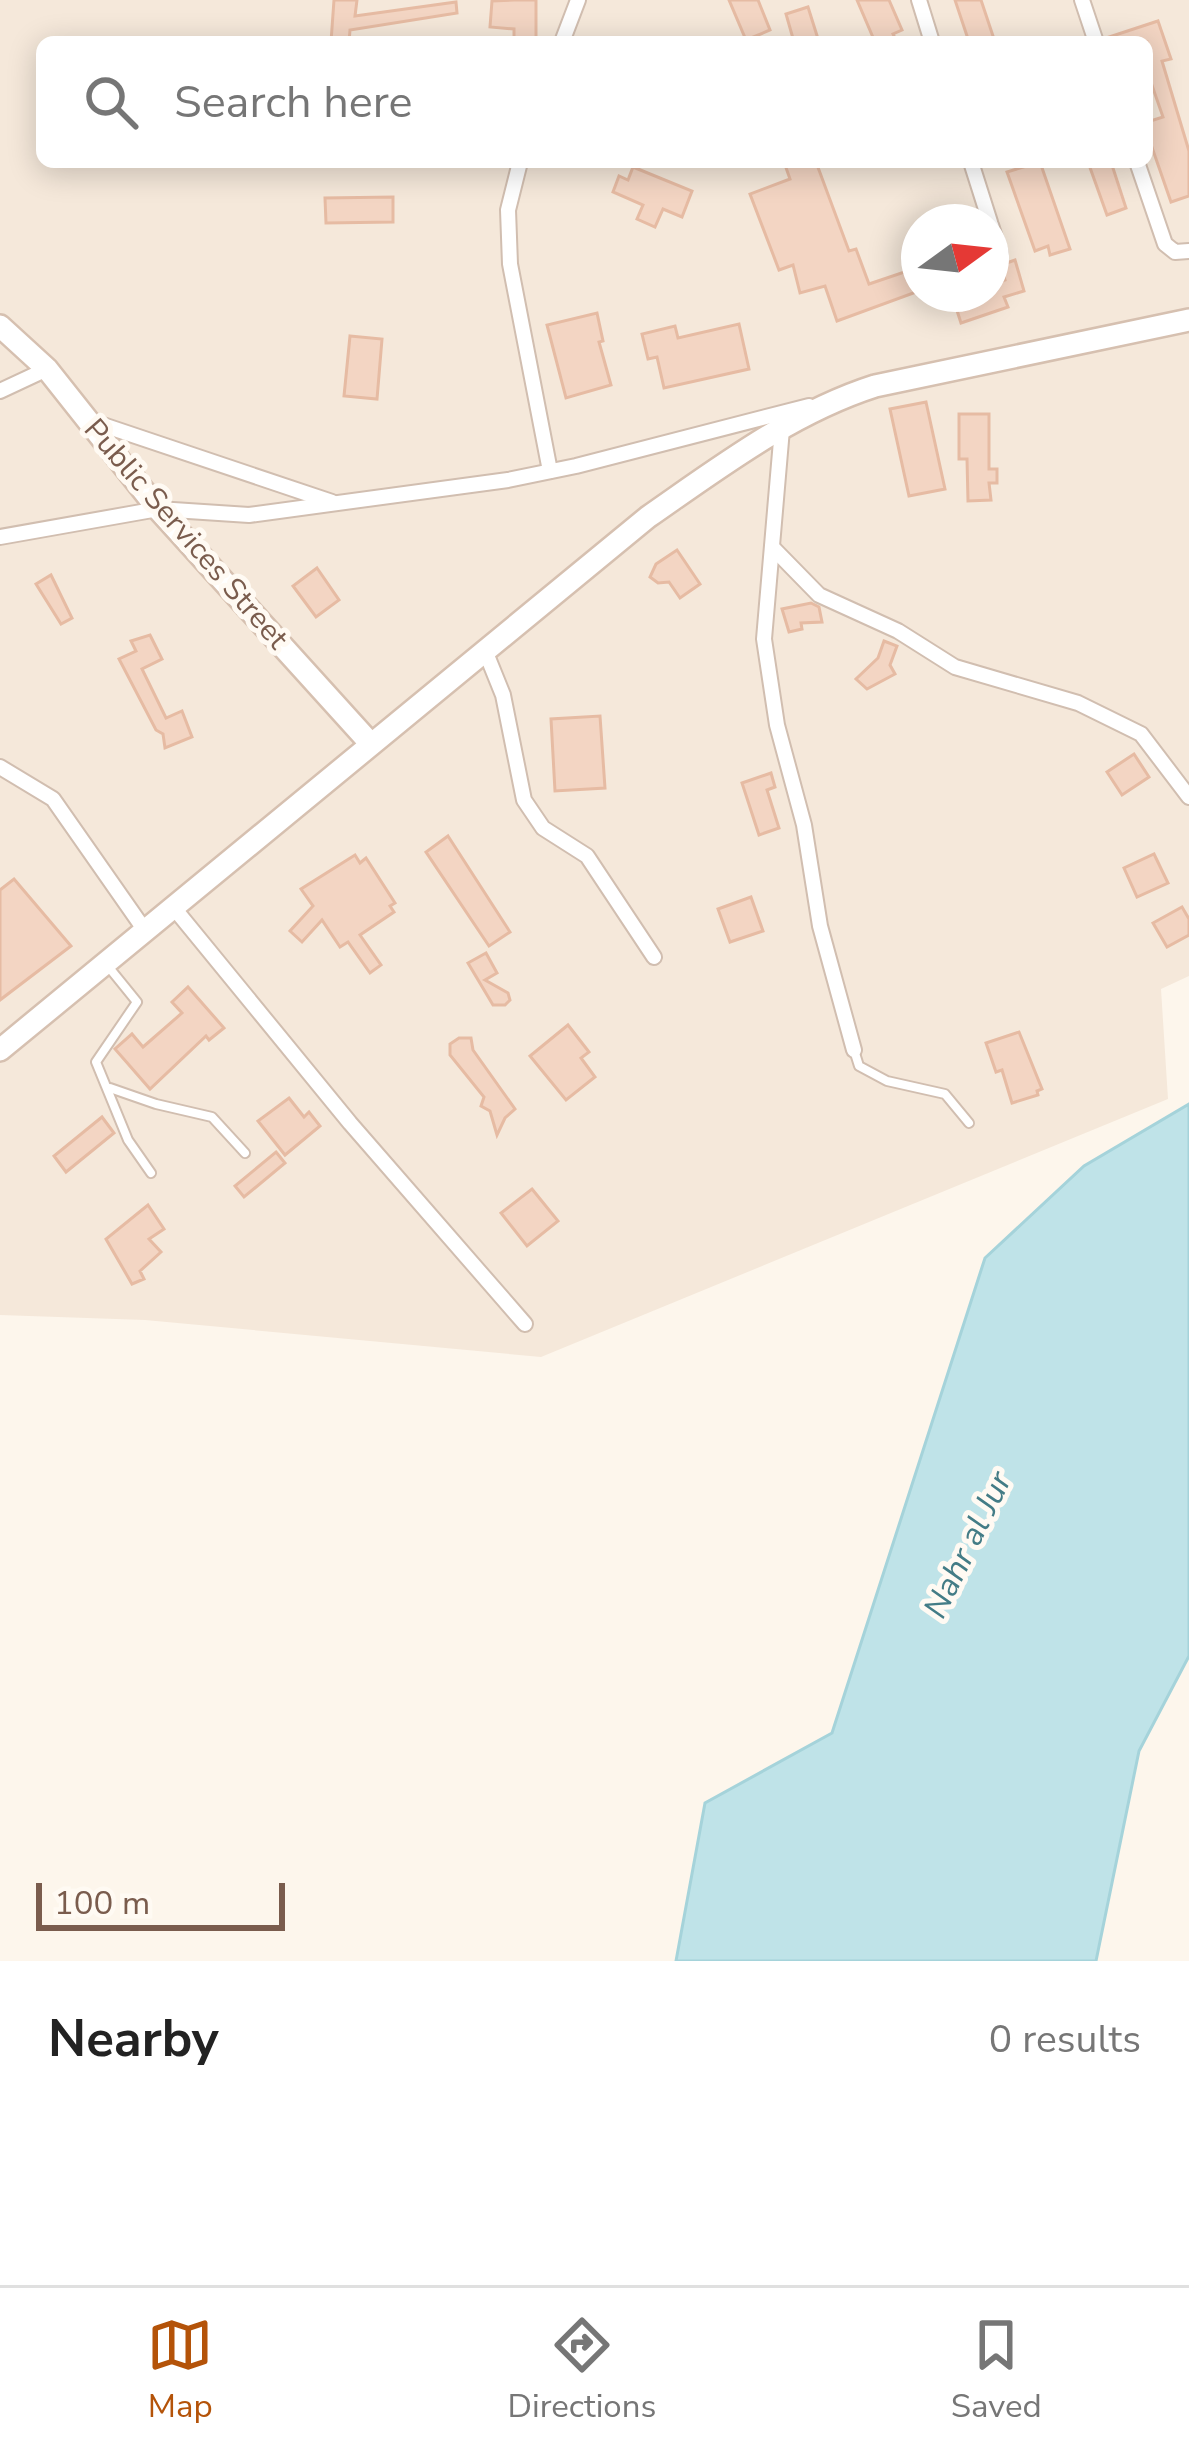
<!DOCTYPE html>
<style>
:root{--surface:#fff;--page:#f6f6f6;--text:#222;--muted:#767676;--line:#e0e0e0;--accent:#b45309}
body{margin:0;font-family:"Nunito Sans",sans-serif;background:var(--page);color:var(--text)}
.compass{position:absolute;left:901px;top:204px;width:108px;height:108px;border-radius:50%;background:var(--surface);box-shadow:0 6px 30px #0003;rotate:75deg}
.scale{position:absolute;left:36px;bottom:30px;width:249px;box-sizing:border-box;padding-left:12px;border:6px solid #7a5c4d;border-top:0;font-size:33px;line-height:42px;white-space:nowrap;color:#7a5c4d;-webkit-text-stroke:9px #fffaf3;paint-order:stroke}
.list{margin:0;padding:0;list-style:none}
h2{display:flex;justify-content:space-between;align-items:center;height:156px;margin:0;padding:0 48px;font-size:51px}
h2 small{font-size:39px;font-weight:400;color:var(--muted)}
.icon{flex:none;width:66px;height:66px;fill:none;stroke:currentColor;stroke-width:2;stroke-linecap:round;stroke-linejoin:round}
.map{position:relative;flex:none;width:1189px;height:1961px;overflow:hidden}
.search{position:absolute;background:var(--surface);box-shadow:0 6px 30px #0003;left:36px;right:36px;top:36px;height:132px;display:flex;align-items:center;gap:30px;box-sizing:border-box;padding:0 42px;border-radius:18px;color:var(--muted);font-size:45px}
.sheet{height:324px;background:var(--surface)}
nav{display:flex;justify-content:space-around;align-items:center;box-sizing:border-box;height:168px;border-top:3px solid var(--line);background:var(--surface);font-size:33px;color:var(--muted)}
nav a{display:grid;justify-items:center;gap:6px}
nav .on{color:var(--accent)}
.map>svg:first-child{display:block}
.residential{fill:#f5e8da;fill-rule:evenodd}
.water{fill:#bfe3e8;stroke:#a5d3da;stroke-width:3}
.building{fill:#f3d5c3;stroke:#e6bba3;stroke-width:3}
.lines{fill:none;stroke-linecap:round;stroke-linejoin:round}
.lane-casing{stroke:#d1beb0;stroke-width:12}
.street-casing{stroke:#d1beb0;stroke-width:18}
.secondary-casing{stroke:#d6c0b0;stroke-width:26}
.lane{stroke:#fff;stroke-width:8}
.street{stroke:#fff;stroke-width:14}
.secondary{stroke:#fff;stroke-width:21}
.labels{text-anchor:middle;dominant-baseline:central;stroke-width:10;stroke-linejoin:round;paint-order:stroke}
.street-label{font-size:30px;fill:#7a5c4d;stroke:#fffaf3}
.water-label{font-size:33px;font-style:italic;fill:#437c86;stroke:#fffaf3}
</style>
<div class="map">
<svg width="1189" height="1961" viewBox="0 0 1189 1961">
<rect width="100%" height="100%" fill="#fdf6ec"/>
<!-- residential -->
<path class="residential" d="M0,0H1189V976L1161,989L1168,1099L541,1357L145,1320L0,1315ZM42,42H1147V162H42ZM919,222H991V294H919Z"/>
<!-- water -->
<polygon class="water" points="1189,1104 1189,1656 1139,1751 1096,1961 676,1961 705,1803 832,1733 985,1258 1084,1166"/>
<!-- building -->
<g class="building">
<polygon points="334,0 357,0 355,16 456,2 457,13 350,30 349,42 331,42"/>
<polygon points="514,0 536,0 536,42 514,42 514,29 490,27 492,1"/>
<polygon points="729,0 758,0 770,30 746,40"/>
<polygon points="857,0 889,0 902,30 893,34 897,42 875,42"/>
<polygon points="955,0 981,0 995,42 969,42"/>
<polygon points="808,7 819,42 794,42 786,14"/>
<polygon points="1158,21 1171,59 1162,61 1189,151 1189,196 1171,202 1147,133 1147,122 1163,117 1147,71 1147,42 1107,42 1106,38"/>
<polygon points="784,162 816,162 849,251 856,249 869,284 919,267 919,291 837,321 825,286 800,293 793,265 779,270 750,194 790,179"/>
<polygon points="1040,162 1070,249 1050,255 1048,246 1035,251 1007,172"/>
<polygon points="1088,162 1111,162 1126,208 1107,215"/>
<polygon points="633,167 692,191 682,217 663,209 655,227 637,219 643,205 613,192 619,176 628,180"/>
<polygon points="393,197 393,222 326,223 325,198"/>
<polygon points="1015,260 1024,291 1004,297 1008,307 961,323 953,298 991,294 991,265 999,282 1005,280 1001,265"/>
<polygon points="597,313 603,341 599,342 611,385 566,398 547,325"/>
<polygon points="739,324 749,369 664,388 657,357 648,359 642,334 675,326 678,338"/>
<polygon points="350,336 382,339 377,399 344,396"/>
<polygon points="926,402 945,489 909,496 890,409"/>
<polygon points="959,414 989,414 989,469 997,469 997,483 989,483 991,500 968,501 967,459 959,459"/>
<polygon points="677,550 700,584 680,598 669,582 658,583 650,577 656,564"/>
<polygon points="317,568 339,600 316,617 293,586"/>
<polygon points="51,575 72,618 61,624 36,584"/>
<polygon points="811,603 819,607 822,622 801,623 802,629 789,632 782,609"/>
<polygon points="150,635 162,659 142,669 166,718 182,711 192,737 165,748 163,734 156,730 119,659 136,651 131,641"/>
<polygon points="884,641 897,646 890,665 895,674 867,689 856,679 878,658"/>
<polygon points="600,716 605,788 555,791 551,719"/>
<polygon points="1134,754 1149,777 1122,795 1107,772"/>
<polygon points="771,773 775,787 767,790 779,828 759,835 742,783"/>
<polygon points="448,836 510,932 489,946 426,852"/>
<polygon points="1154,854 1168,883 1137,897 1124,868"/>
<polygon points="355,855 360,863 366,858 395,903 390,906 394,912 360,935 381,965 370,973 348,942 340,947 322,920 302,942 290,931 313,906 301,889"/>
<polygon points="14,879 71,946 0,1000 0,890"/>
<polygon points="751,897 763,931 730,942 718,909"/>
<polygon points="1182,907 1189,919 1189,935 1167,947 1153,923"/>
<polygon points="486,953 497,973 485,980 508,993 510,1000 505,1005 493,1005 468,963"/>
<polygon points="188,987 224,1028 209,1040 206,1036 150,1089 115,1049 132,1034 143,1047 182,1013 172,1002"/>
<polygon points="568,1025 589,1052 581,1058 595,1077 566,1100 530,1056"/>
<polygon points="1019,1032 1042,1089 1037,1091 1038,1095 1012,1103 1002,1070 996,1072 986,1043"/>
<polygon points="459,1038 471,1038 473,1050 515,1109 505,1118 497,1135 490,1111 481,1106 484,1097 450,1055 450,1044"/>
<polygon points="289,1098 304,1117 309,1112 320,1126 285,1155 258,1121"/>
<polygon points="102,1117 114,1133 66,1172 54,1156"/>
<polygon points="276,1152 285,1163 244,1197 235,1186"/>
<polygon points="532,1189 558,1221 527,1246 501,1213"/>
<polygon points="148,1205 164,1229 149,1239 161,1252 140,1271 144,1279 132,1284 106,1239"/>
</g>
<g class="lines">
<defs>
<g id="lane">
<polyline points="107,965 137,1002 96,1062 128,1140 151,1173"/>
<polyline points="854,1050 859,1066 887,1081 945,1094 969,1123"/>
<polyline points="110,1088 156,1104 212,1117 245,1153"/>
</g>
<g id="street">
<polyline points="919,0 932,42"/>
<polyline points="1082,0 1096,42"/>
<polyline points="562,42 578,0"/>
<polyline points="520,162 508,210 510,264 550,471"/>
<polyline points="971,162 990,222"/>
<polyline points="1137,162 1165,244 1175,252 1189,251"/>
<polyline points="991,225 1000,253"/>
<polyline points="0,391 47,369"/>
<polyline points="91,421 332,502"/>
<polyline points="782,429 764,639 777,725 804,825 820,926 854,1050"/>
<polyline points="0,537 158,509 249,515 508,480 576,466 809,406"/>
<polyline points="772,547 819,595 898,631 955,667 1078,703 1141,734 1189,797"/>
<polyline points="486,653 503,695 524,800 543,828 587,856 654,957"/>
<polyline points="0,767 53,799 146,932"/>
<polyline points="174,908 350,1123 525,1324"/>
</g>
<g id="secondary">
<polyline points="0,326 47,369 158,509 370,743"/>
<path d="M0,1050L648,517C720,467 791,413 875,386L1189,320"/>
</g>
</defs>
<!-- lane casing -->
<use href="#lane" class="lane-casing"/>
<!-- street casing -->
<use href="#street" class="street-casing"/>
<!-- secondary casing -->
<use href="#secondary" class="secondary-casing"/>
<!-- lane -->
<use href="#lane" class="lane"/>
<!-- street -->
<use href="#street" class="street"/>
<!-- secondary -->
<use href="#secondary" class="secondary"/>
</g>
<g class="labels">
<!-- street labels -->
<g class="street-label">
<text transform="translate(186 534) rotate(49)">Public Services Street</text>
</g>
<!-- water labels -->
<g class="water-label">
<text transform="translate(968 1545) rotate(-64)">Nahr al Jur</text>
</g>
</g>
</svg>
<svg class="compass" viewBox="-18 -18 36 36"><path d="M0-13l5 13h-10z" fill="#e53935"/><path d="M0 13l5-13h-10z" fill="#767676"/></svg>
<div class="scale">100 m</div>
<div class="search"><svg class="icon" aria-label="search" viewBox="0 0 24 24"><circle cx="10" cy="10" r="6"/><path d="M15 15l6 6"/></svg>Search here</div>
</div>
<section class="sheet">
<h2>Nearby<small>0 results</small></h2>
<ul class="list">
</ul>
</section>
<nav>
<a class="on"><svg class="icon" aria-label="map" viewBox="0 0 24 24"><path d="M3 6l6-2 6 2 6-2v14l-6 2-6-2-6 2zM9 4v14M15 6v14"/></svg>Map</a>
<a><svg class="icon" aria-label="directions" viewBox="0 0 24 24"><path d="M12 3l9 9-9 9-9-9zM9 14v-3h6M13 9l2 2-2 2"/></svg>Directions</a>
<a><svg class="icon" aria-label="saved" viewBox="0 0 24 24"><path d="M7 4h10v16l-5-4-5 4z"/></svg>Saved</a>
</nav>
